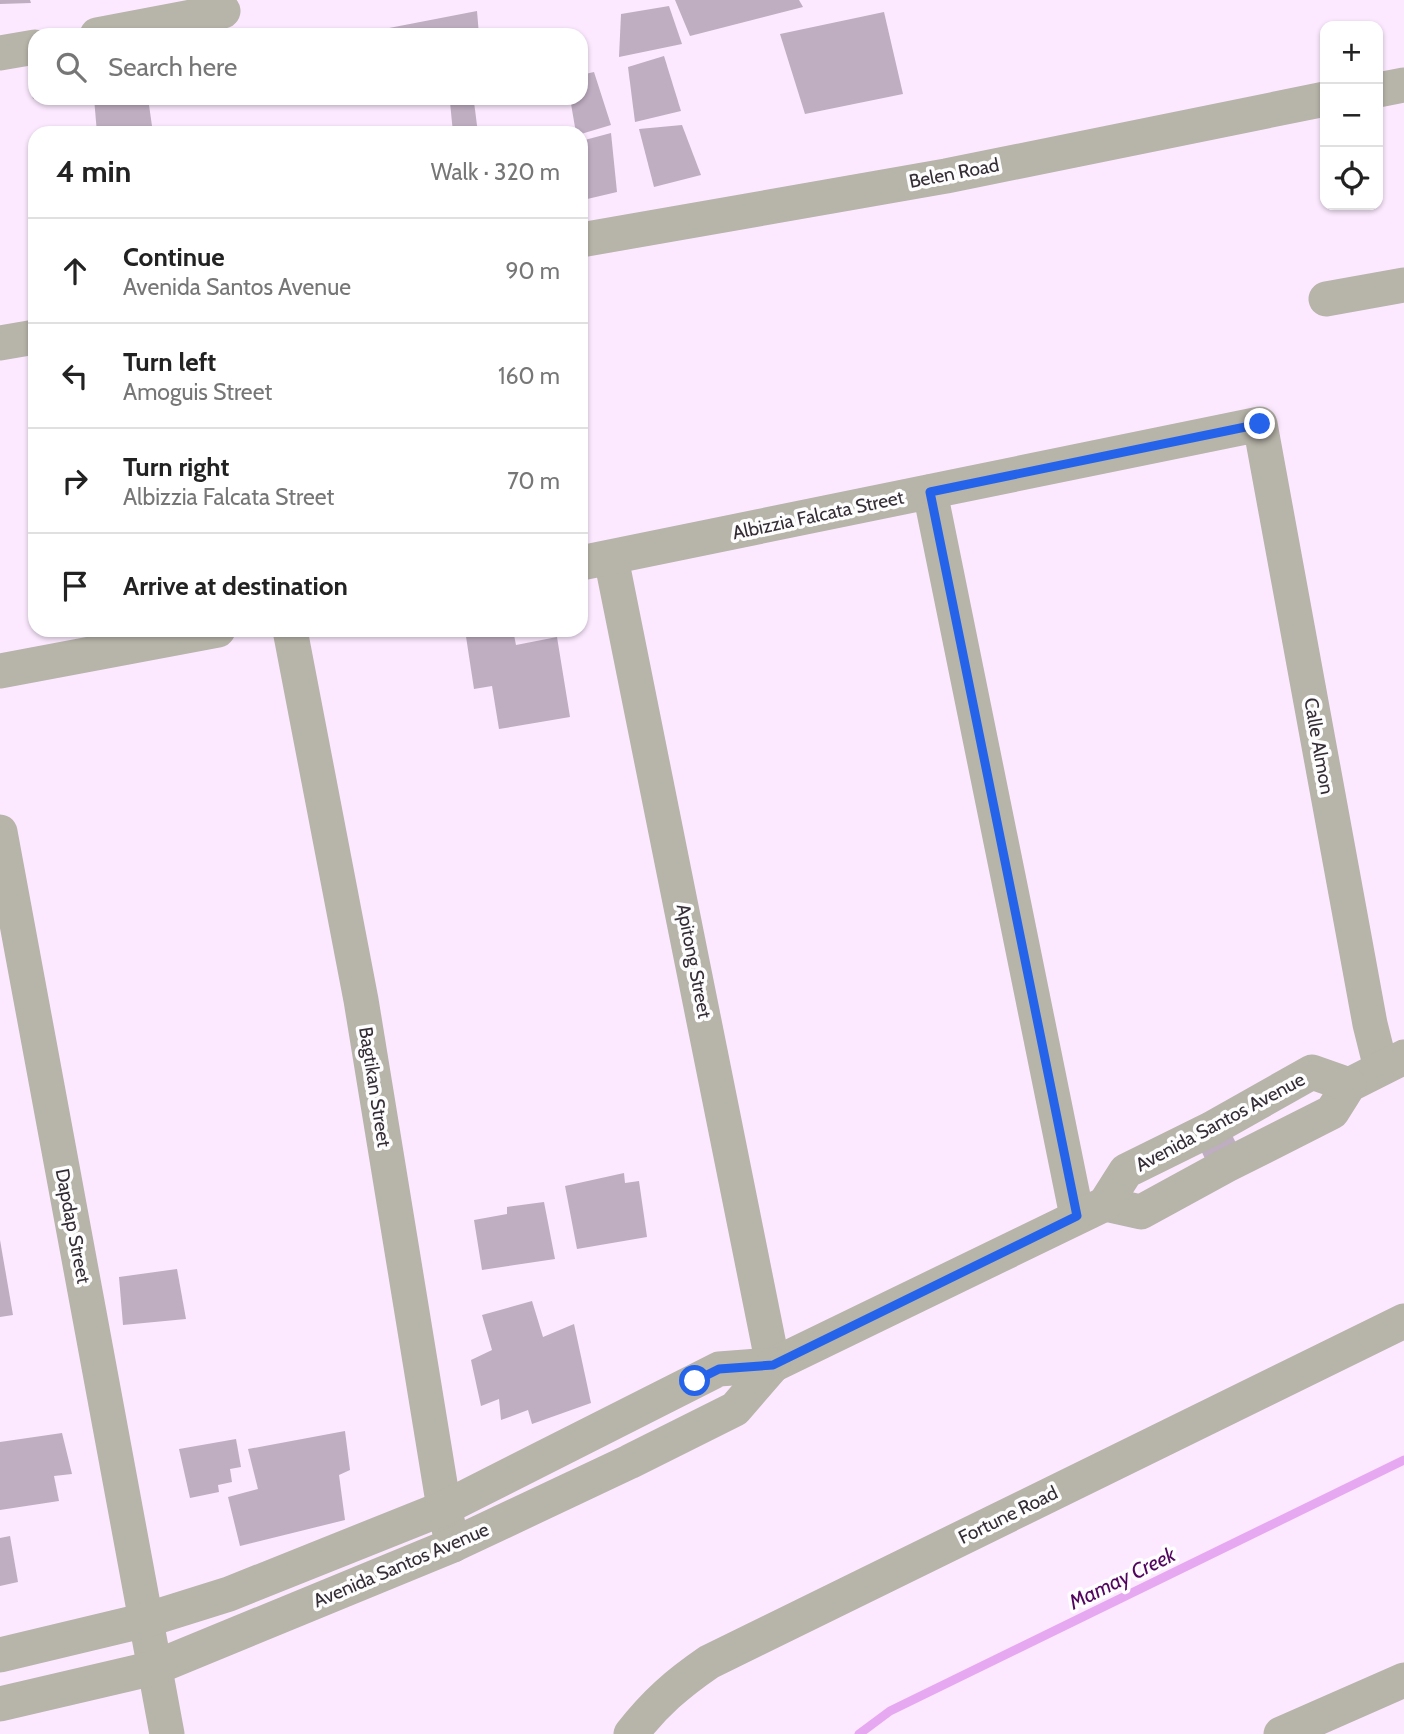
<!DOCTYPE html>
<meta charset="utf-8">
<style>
:root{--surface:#fff;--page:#f2f2f2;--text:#222;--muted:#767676;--line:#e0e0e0}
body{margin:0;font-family:Cabin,sans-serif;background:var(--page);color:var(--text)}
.controls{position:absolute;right:21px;top:21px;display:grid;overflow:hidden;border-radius:14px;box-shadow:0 2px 5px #0004}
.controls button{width:63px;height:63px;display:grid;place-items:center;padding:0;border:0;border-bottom:2px solid var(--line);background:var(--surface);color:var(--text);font:35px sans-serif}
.stop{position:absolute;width:21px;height:21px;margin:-16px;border:5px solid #2563eb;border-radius:50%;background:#fff}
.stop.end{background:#2563eb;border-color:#fff;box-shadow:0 2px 7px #0008}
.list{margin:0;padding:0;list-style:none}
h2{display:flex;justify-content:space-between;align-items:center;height:91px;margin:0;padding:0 28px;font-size:30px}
h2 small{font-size:23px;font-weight:400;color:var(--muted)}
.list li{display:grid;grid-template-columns:46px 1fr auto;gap:21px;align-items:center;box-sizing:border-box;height:105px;padding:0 28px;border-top:2px solid var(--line)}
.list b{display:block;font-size:26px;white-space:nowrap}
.list p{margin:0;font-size:23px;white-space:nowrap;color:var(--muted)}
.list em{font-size:23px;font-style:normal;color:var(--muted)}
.icon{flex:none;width:38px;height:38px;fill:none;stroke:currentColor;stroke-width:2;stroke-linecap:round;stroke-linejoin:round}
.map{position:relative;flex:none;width:1404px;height:1734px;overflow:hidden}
.search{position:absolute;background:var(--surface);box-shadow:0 2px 5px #0004;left:28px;top:28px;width:560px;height:77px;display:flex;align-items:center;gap:18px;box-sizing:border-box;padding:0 24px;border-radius:21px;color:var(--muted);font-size:26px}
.panel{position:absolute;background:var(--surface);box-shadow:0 2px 5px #0004;left:28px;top:126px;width:560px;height:511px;border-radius:21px}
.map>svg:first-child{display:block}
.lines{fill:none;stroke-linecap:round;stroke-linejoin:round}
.stream{stroke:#e6a9f1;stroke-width:9}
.building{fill:#bfadc2}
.street{stroke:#b7b4a9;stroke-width:35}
.route{stroke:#2563eb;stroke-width:9}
.labels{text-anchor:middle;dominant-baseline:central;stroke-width:7;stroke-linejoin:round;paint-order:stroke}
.street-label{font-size:19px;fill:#342d35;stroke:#fdfdfd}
.water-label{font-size:21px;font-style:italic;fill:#52045f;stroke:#fdfdfd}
</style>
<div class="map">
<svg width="1404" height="1734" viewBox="0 0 1404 1734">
<rect width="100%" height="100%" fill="#fce9ff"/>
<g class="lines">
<!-- stream -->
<polyline class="stream" points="859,1734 890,1711 1404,1460"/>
</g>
<!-- building -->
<g class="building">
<polygon points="0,0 30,0 31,3 0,4"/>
<polygon points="675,0 799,0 803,7 690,36"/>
<polygon points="669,6 682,44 619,57 621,14"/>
<polygon points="477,11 479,35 358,35 358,34"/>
<polygon points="884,12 903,94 805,114 780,34"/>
<polygon points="664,56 681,111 635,122 628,67"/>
<polygon points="594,72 611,125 581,134 576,133 570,98 581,98 581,75"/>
<polygon points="28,74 35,74 35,98 33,99"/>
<polygon points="94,98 148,98 153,133 97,133"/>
<polygon points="376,98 404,98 404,99 379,105"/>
<polygon points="450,102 474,102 478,133 453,133"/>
<polygon points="682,125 701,175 654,187 639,129"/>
<polygon points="611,133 617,192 583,200 581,141"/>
<polygon points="465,630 513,630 516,645 557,637 570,717 499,729 492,686 474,689"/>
<polygon points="1230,1131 1238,1147 1207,1163 1199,1146"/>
<polygon points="624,1173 625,1183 639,1181 647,1237 577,1249 565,1186"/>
<polygon points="544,1202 555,1259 482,1270 474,1220 507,1214 507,1207"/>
<polygon points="0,1240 13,1315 0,1317"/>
<polygon points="177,1269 186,1319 123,1325 119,1277"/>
<polygon points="532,1301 543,1337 574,1324 591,1403 532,1424 528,1410 501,1420 499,1399 481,1406 471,1360 492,1350 482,1315"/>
<polygon points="345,1431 350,1470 339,1475 345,1520 240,1546 228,1497 258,1489 248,1449"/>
<polygon points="62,1433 72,1474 54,1476 59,1501 0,1510 0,1442"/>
<polygon points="236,1439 241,1467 230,1469 232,1482 218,1485 219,1492 190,1498 179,1449"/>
<polygon points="10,1536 18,1582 0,1586 0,1538"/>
</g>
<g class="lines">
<!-- street -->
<g class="street">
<polyline points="97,35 223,11"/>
<polyline points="0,53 35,47"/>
<polyline points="1378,90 1404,85"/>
<polyline points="581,240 946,176 1325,99"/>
<polyline points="1326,299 1404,285"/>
<polyline points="0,343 35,337"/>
<polyline points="930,492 1077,1216"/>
<polyline points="611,558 773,1365"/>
<polyline points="581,563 1260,424 1370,1024 1381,1068"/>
<polyline points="290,630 361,1000 444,1508 453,1545"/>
<polyline points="0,671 218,630"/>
<polyline points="0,832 167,1734"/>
<polyline points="1105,1204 1141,1212 1227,1165 1332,1112 1349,1085 1404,1057"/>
<polyline points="0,1655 146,1620 229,1594 444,1508 719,1369 773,1365 1105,1204 1126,1171 1211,1129 1312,1072 1349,1085"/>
<polyline points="0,1704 154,1668 453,1545 629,1462 735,1409 773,1365"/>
<path d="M631,1734C655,1703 677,1684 709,1662L1404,1321"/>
<polyline points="1281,1734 1404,1680"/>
</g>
</g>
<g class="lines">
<!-- route -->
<polyline class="route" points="695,1381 719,1369 773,1365 1077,1216 930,492 1260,424"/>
</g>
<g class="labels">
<!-- street labels -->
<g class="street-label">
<text transform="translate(954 173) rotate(-11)">Belen Road</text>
<text transform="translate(818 515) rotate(-12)">Albizzia Falcata Street</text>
<text transform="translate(1319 746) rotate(80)">Calle Almon</text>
<text transform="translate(694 961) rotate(79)">Apitong Street</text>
<text transform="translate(375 1087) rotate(81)">Bagtikan Street</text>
<text transform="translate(1220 1122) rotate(-28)">Avenida Santos Avenue</text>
<text transform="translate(73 1226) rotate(79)">Dapdap Street</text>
<text transform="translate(1008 1515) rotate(-26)">Fortune Road</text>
<text transform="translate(401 1565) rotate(-23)">Avenida Santos Avenue</text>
</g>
<!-- water labels -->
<g class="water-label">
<text transform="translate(1122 1578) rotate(-26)">Mamay Creek</text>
</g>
</g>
</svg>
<div class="controls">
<button>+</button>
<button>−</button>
<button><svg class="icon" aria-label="locate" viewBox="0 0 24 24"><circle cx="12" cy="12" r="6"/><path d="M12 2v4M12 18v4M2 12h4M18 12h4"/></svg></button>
</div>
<div class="stop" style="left:695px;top:1381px"></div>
<div class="stop end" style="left:1260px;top:424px"></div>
<div class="search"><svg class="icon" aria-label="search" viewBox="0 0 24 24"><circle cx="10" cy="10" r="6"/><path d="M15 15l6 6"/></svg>Search here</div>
<section class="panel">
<h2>4 min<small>Walk · 320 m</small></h2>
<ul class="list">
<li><svg class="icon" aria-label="ahead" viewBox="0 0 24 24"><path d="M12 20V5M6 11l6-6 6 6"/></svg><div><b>Continue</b><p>Avenida Santos Avenue</p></div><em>90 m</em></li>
<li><svg class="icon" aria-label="left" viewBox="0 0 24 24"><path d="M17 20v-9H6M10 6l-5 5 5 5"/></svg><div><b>Turn left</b><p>Amoguis Street</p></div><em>160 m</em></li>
<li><svg class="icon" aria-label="right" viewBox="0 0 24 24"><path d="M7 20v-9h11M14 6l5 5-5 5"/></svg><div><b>Turn right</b><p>Albizzia Falcata Street</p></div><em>70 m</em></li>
<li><svg class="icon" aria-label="arrive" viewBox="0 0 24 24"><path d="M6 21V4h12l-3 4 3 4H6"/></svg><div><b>Arrive at destination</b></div></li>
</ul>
</section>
</div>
